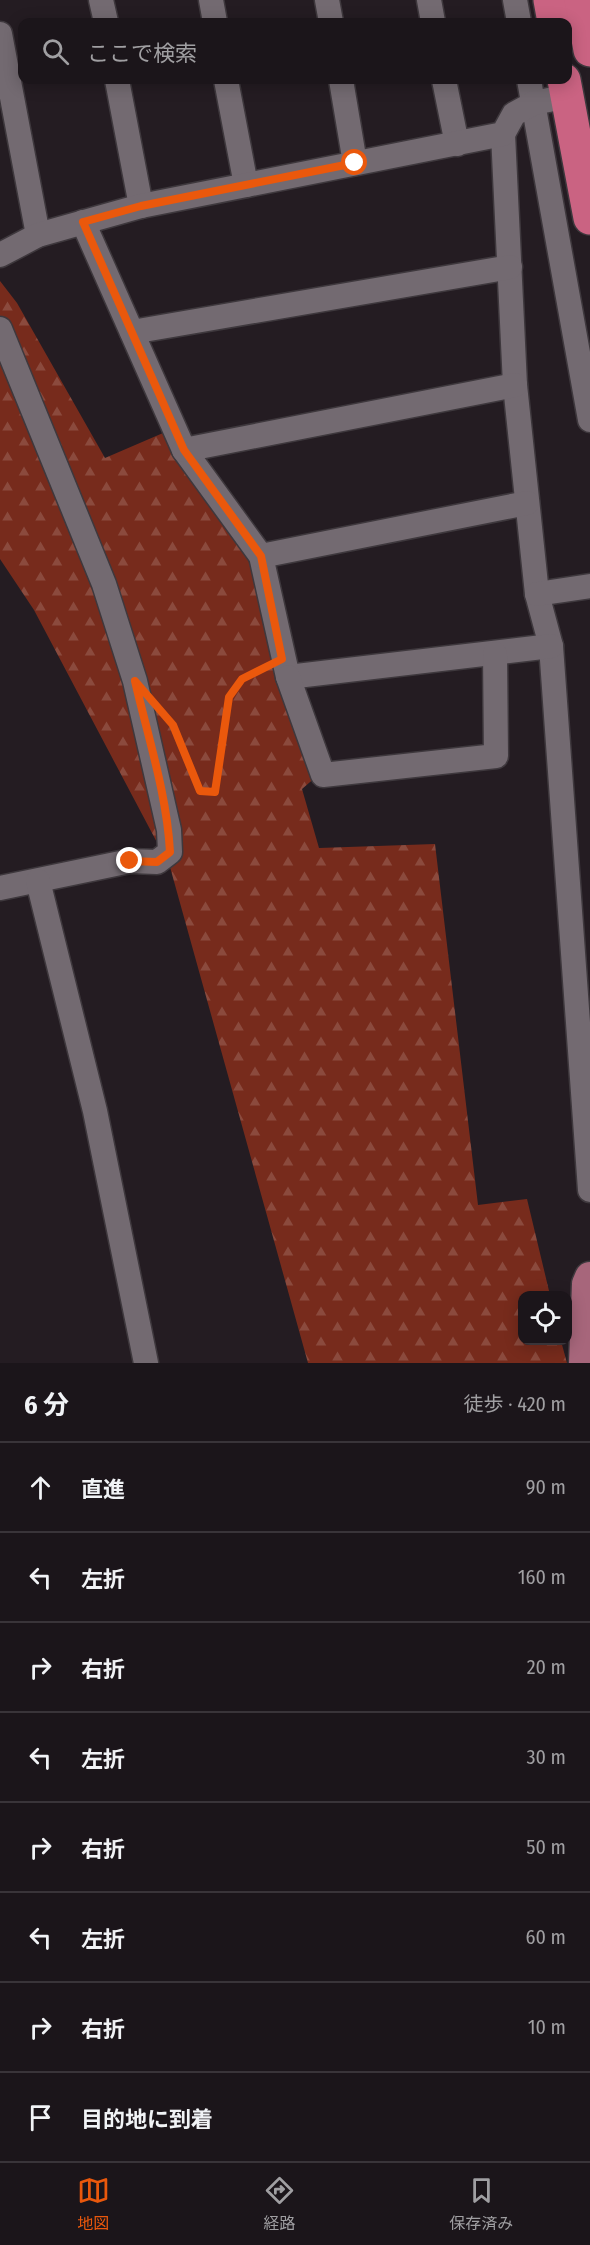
<!DOCTYPE html>
<html lang="ja">
<meta charset="utf-8">
<style>
:root{--surface:#1b151a;--page:#241e23;--text:#f1f3f6;--muted:#a09fa2;--line:#393439;--accent:#ea580c}
body{margin:0;font-family:"Fira Sans Condensed","Noto Sans JP",sans-serif;background:var(--page);color:var(--text)}
.controls{position:absolute;right:18px;bottom:18px;display:grid;overflow:hidden;border-radius:12px;box-shadow:0 3px 15px #0003}
.controls button{width:54px;height:54px;display:grid;place-items:center;padding:0;border:0;border-bottom:2px solid var(--line);background:var(--surface);color:var(--text);font:30px sans-serif}
.stop{position:absolute;width:18px;height:18px;margin:-14px;border:4px solid #ea580c;border-radius:50%;background:#fff}
.stop.end{background:#ea580c;border-color:#fff;box-shadow:0 2px 6px #0008}
.list{margin:0;padding:0;list-style:none}
h2{display:flex;justify-content:space-between;align-items:center;height:78px;margin:0;padding:0 24px;font-size:26px}
h2 small{font-size:20px;font-weight:400;color:var(--muted)}
.list li{display:grid;grid-template-columns:39px 1fr auto;gap:18px;align-items:center;box-sizing:border-box;height:90px;padding:0 24px;border-top:2px solid var(--line)}
.list b{display:block;font-size:22px;white-space:nowrap}
.list em{font-size:20px;font-style:normal;color:var(--muted)}
.icon{flex:none;width:33px;height:33px;fill:none;stroke:currentColor;stroke-width:2;stroke-linecap:round;stroke-linejoin:round}
.map{position:relative;flex:none;width:590px;height:1363px;overflow:hidden}
.search{position:absolute;background:var(--surface);box-shadow:0 3px 15px #0003;left:18px;right:18px;top:18px;height:66px;display:flex;align-items:center;gap:15px;box-sizing:border-box;padding:0 21px;border-radius:12px;color:var(--muted);font-size:22px}
.sheet{height:798px;background:var(--surface)}
nav{display:flex;justify-content:space-around;align-items:center;box-sizing:border-box;height:84px;border-top:2px solid var(--line);background:var(--surface);font-size:16px;color:var(--muted)}
nav a{display:grid;justify-items:center;gap:3px}
nav .on{color:var(--accent)}
.map>svg:first-child{display:block}
.forest{fill:url(#forest-firs)}
.lines{fill:none;stroke-linecap:round;stroke-linejoin:round}
.minor-casing{stroke:#3e383d;stroke-width:27}
.major-casing{stroke:#3e383d;stroke-width:33}
.highway-casing{stroke:#3e383d;stroke-width:36}
.path{stroke:#868085;stroke-width:4;stroke-dasharray:4.5 3;stroke-linecap:butt}
.minor{stroke:#736a71;stroke-width:24}
.major{stroke:#a7667b;stroke-width:30}
.highway{stroke:#ca6382;stroke-width:33}
.route{stroke:#ea580c;stroke-width:8}
</style>
<div class="map">
<svg width="590" height="1363" viewBox="0 0 590 1363">
<defs>
<pattern id="forest-firs" width="22" height="20" patternUnits="userSpaceOnUse" patternTransform="scale(1.5)"><rect width="22" height="20" fill="#772b1c"/><path d="M5 1l3.5 6h-7zM16 11l3.5 6h-7z" fill="#8b4a3d"/></pattern>
</defs>
<rect width="100%" height="100%" fill="#241c22"/>
<!-- forest -->
<polygon class="forest" points="0,281 17,303 105,458 170,430 254,558 317,776 302,789 319,848 435,844 478,1205 527,1199 550,1295 522,1296 522,1340 561,1341 567,1363 308,1363 170,867 34,610 0,559"/>
<g class="lines">
<defs>
<g id="minor">
<polyline points="101,0 106,22"/>
<polyline points="211,0 215,22"/>
<polyline points="327,0 331,22"/>
<polyline points="429,0 433,22"/>
<polyline points="515,0 519,22"/>
<polyline points="0,34 38,235"/>
<polyline points="117,80 141,206"/>
<polyline points="226,80 246,185"/>
<polyline points="341,80 355,163"/>
<polyline points="444,80 457,144"/>
<polyline points="529,80 590,420"/>
<polyline points="503,134 515,385 537,594 551,646 590,1190"/>
<polyline points="83,222 184,450 261,556 288,677 551,646"/>
<polyline points="0,255 38,235 141,206 503,134 514,114 534,103 568,96"/>
<polyline points="0,329 104,584 135,681 169,830 170,852 157,862 130,861 0,888"/>
<polyline points="132,332 510,267"/>
<polyline points="184,450 515,385"/>
<polyline points="261,556 527,503"/>
<polyline points="537,594 590,586"/>
<polyline points="288,677 323,775 496,756 495,654"/>
<polyline points="38,881 95,1111 146,1363"/>
</g>
<polyline id="major" points="584,1363 587,1284 590,1277"/>
<g id="highway">
<polyline points="550,0 554,22"/>
<polyline points="581,0 590,50"/>
<polyline points="564,80 590,218"/>
</g>
</defs>
<!-- minor casing -->
<use href="#minor" class="minor-casing"/>
<!-- major casing -->
<use href="#major" class="major-casing"/>
<!-- highway casing -->
<use href="#highway" class="highway-casing"/>
<!-- path -->
<polyline class="path" points="166,718 173,725 200,791 215,792 229,697 242,679 265,667"/>
<!-- minor -->
<use href="#minor" class="minor"/>
<!-- major -->
<use href="#major" class="major"/>
<!-- highway -->
<use href="#highway" class="highway"/>
</g>
<g class="lines">
<!-- route -->
<path class="route" d="M130,861L157,862L170,852C167,795 148,737 135,681L173,725L200,791L215,792L229,697L242,679L282,659L261,556L184,450L83,222L141,206L355,163"/>
</g>
</svg>
<div class="controls">
<button><svg class="icon" aria-label="locate" viewBox="0 0 24 24"><circle cx="12" cy="12" r="6"/><path d="M12 2v4M12 18v4M2 12h4M18 12h4"/></svg></button>
</div>
<div class="stop" style="left:355px;top:163px"></div>
<div class="stop end" style="left:130px;top:861px"></div>
<div class="search"><svg class="icon" aria-label="search" viewBox="0 0 24 24"><circle cx="10" cy="10" r="6"/><path d="M15 15l6 6"/></svg>ここで検索</div>
</div>
<section class="sheet">
<h2>6 分<small>徒歩 · 420 m</small></h2>
<ul class="list">
<li><svg class="icon" aria-label="ahead" viewBox="0 0 24 24"><path d="M12 20V5M6 11l6-6 6 6"/></svg><div><b>直進</b></div><em>90 m</em></li>
<li><svg class="icon" aria-label="left" viewBox="0 0 24 24"><path d="M17 20v-9H6M10 6l-5 5 5 5"/></svg><div><b>左折</b></div><em>160 m</em></li>
<li><svg class="icon" aria-label="right" viewBox="0 0 24 24"><path d="M7 20v-9h11M14 6l5 5-5 5"/></svg><div><b>右折</b></div><em>20 m</em></li>
<li><svg class="icon" aria-label="left" viewBox="0 0 24 24"><path d="M17 20v-9H6M10 6l-5 5 5 5"/></svg><div><b>左折</b></div><em>30 m</em></li>
<li><svg class="icon" aria-label="right" viewBox="0 0 24 24"><path d="M7 20v-9h11M14 6l5 5-5 5"/></svg><div><b>右折</b></div><em>50 m</em></li>
<li><svg class="icon" aria-label="left" viewBox="0 0 24 24"><path d="M17 20v-9H6M10 6l-5 5 5 5"/></svg><div><b>左折</b></div><em>60 m</em></li>
<li><svg class="icon" aria-label="right" viewBox="0 0 24 24"><path d="M7 20v-9h11M14 6l5 5-5 5"/></svg><div><b>右折</b></div><em>10 m</em></li>
<li><svg class="icon" aria-label="arrive" viewBox="0 0 24 24"><path d="M6 21V4h12l-3 4 3 4H6"/></svg><div><b>目的地に到着</b></div></li>
</ul>
</section>
<nav>
<a class="on"><svg class="icon" aria-label="map" viewBox="0 0 24 24"><path d="M3 6l6-2 6 2 6-2v14l-6 2-6-2-6 2zM9 4v14M15 6v14"/></svg>地図</a>
<a><svg class="icon" aria-label="directions" viewBox="0 0 24 24"><path d="M12 3l9 9-9 9-9-9zM9 14v-3h6M13 9l2 2-2 2"/></svg>経路</a>
<a><svg class="icon" aria-label="saved" viewBox="0 0 24 24"><path d="M7 4h10v16l-5-4-5 4z"/></svg>保存済み</a>
</nav>
